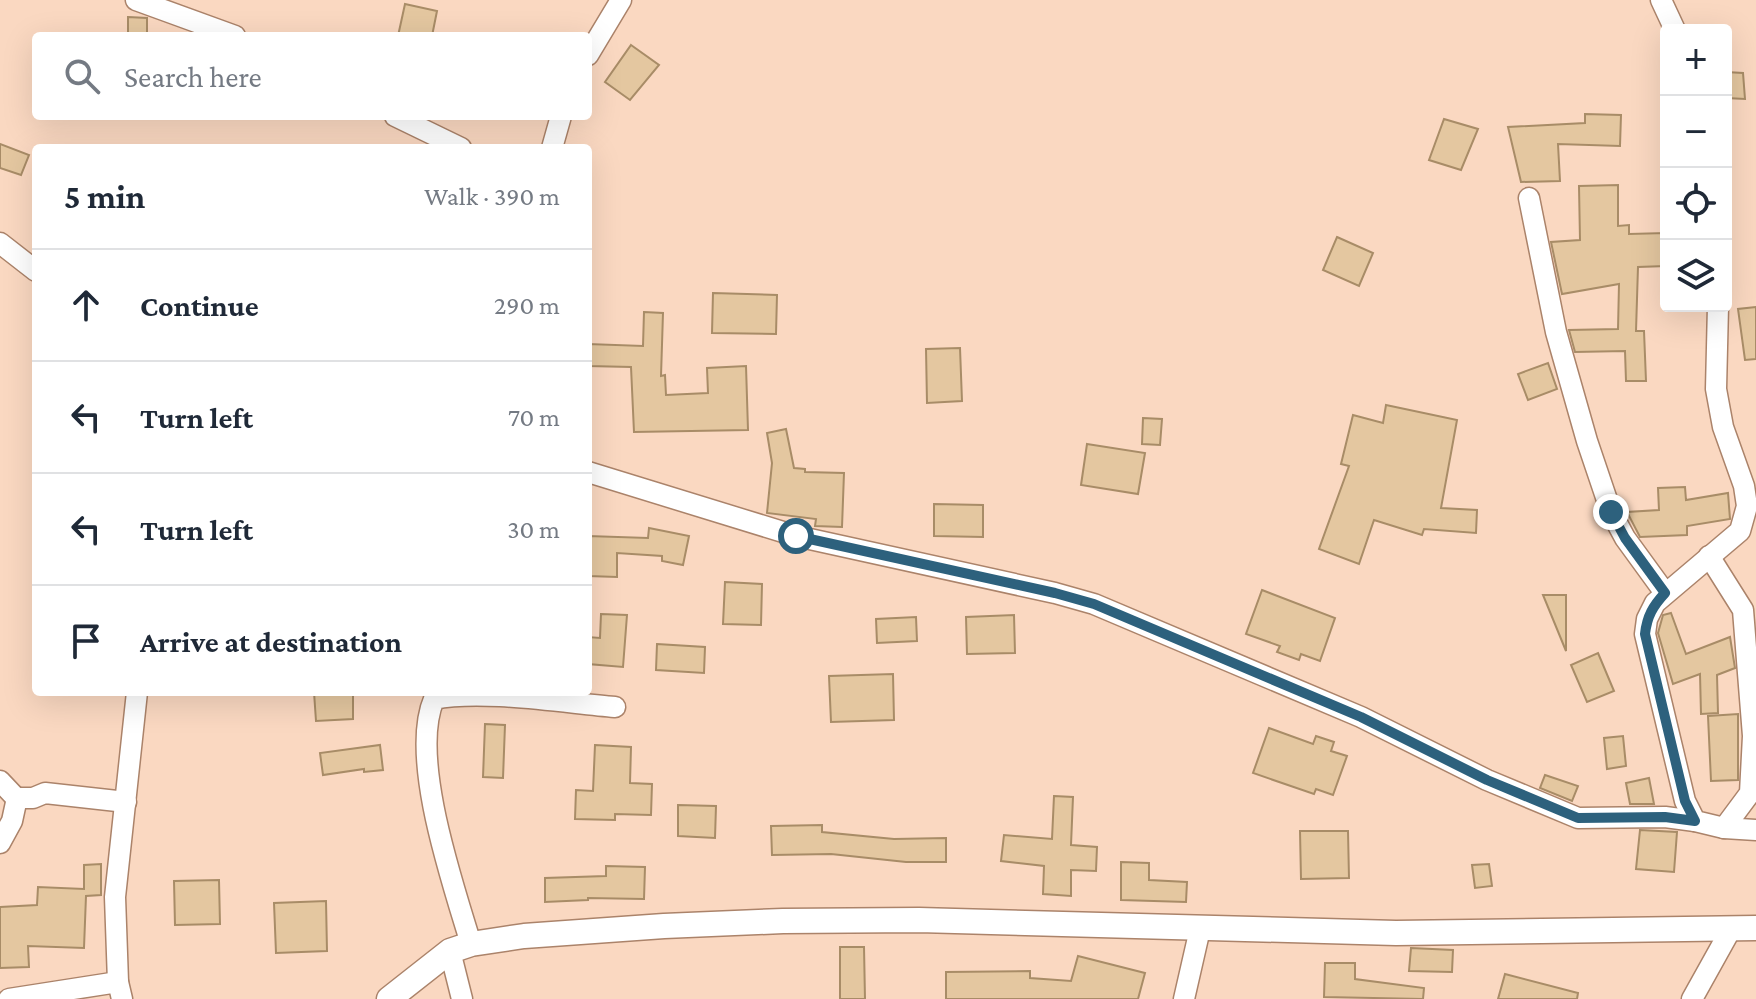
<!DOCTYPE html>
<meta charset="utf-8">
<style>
:root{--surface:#fff;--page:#f2f2f3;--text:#1f2937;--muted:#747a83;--line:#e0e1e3}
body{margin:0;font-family:"Crimson Pro",serif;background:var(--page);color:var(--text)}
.controls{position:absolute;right:24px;top:24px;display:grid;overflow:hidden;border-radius:8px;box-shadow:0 8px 32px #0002}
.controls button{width:72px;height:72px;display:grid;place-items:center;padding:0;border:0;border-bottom:2px solid var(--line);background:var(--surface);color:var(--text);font:40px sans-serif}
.stop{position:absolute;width:24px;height:24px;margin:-18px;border:6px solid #2d617d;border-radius:50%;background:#fff}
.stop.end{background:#2d617d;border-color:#fff;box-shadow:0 2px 8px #0008}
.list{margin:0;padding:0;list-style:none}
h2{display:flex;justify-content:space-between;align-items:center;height:104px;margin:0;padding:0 32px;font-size:34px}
h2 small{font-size:26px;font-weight:400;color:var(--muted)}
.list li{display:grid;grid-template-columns:52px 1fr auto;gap:24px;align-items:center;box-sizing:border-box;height:112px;padding:0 32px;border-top:2px solid var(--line)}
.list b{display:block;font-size:30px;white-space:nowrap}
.list em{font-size:26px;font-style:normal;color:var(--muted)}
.icon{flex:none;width:44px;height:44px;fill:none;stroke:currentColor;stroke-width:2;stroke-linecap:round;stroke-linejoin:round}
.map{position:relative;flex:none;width:1756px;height:999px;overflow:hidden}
.search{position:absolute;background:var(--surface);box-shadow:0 8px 32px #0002;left:32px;top:32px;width:560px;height:88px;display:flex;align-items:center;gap:20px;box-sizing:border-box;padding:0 28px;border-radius:8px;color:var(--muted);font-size:30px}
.panel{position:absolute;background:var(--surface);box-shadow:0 8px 32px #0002;left:32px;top:144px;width:560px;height:552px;border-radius:8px}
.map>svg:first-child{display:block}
.building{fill:#e4c7a0;stroke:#a88c67;stroke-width:2}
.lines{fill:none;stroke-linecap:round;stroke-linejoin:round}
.minor-casing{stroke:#ab836a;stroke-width:23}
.tertiary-casing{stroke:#ab836a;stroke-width:27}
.minor{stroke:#fff;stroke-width:20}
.tertiary{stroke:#fff;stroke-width:24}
.route{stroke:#2d617d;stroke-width:10}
</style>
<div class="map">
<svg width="1756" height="999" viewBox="0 0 1756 999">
<rect width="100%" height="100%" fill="#fad8c1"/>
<!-- building -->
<g class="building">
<polygon points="405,4 437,11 432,36 398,36"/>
<polygon points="128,17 147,18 147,36 128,36"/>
<polygon points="631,45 659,65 630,100 605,82"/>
<polygon points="1726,72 1743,73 1745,99 1726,98"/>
<polygon points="1585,114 1621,115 1620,146 1558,144 1560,181 1521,182 1508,127 1585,123"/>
<polygon points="1444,119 1478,129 1461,170 1429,160"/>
<polygon points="0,144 29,155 21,175 0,168"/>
<polygon points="1618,185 1618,226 1629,225 1629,234 1666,233 1666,266 1638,267 1636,331 1644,331 1646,381 1626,381 1625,351 1575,352 1569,330 1618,329 1619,284 1562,294 1551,242 1580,240 1579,186"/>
<polygon points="1337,237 1373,253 1359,286 1323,270"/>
<polygon points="713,293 777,295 776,334 712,333"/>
<polygon points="1756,307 1756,359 1745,360 1738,309"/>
<polygon points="644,312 663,313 661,376 665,375 666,395 708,393 707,368 746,366 748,430 634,432 631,367 588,366 588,344 643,346"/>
<polygon points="960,348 962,401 927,403 926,349"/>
<polygon points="1548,363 1557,389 1528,400 1518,374"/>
<polygon points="1386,405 1457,420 1441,508 1477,510 1476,533 1424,529 1422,535 1374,520 1359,564 1319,549 1349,466 1341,464 1353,415 1383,423"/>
<polygon points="1143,418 1162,419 1160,445 1142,444"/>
<polygon points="786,429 794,468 805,469 805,472 844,473 842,527 815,526 816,519 767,513 772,463 767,433"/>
<polygon points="1087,444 1145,453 1138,494 1081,485"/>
<polygon points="1685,487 1686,500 1728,493 1730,519 1687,526 1687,535 1640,537 1627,512 1659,510 1658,488"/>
<polygon points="934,504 983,505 983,537 934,536"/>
<polygon points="649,528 689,536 683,565 662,561 662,556 617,553 617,577 588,576 588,536 648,538"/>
<polygon points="725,582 762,584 761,625 723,624"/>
<polygon points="1262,590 1335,618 1320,661 1301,654 1299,660 1277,652 1280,646 1246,634"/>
<polygon points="1543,595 1566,595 1566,651"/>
<polygon points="1671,613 1686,654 1730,637 1735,668 1717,675 1718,713 1701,714 1700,674 1673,684 1658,633 1663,615"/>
<polygon points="601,614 627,615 623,667 588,664 588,637 600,638"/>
<polygon points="1014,615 1015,653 967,654 966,617"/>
<polygon points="916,617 917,641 877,643 876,619"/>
<polygon points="657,644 705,647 704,673 656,670"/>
<polygon points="1598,653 1614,691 1587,702 1571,665"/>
<polygon points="893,674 894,720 831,722 829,676"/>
<polygon points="314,692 353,692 353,719 316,721"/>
<polygon points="1738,714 1738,780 1711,781 1708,716"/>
<polygon points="485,724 505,725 503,778 483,777"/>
<polygon points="1269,728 1313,744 1316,736 1334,742 1331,751 1347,756 1333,795 1316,789 1314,794 1253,773"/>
<polygon points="1623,736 1626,766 1607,769 1604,738"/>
<polygon points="380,745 383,770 364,772 364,769 323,775 320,753"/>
<polygon points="595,745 631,747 630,783 652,784 651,815 615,814 615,820 575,819 576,790 593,791"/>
<polygon points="1545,775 1578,786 1572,801 1540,788"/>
<polygon points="1649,778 1654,804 1630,804 1626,783"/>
<polygon points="1054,796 1073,797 1071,845 1097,847 1096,871 1071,870 1071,896 1043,894 1044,866 1001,861 1004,835 1052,839"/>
<polygon points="678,805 716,806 715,838 678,836"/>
<polygon points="822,825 822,832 894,839 946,838 946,862 906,862 831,854 772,855 771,826"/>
<polygon points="1640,830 1677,832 1674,872 1636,869"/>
<polygon points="1300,831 1348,831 1349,878 1301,879"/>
<polygon points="1121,862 1149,863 1149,880 1187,882 1186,902 1121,900"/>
<polygon points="101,864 101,895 86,896 84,948 28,946 29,967 0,968 0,907 37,905 38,887 84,889 84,865"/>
<polygon points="1489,864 1492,886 1475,888 1472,865"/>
<polygon points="606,866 645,867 644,899 588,898 588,900 545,902 545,878 606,876"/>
<polygon points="219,880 220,924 175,925 174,881"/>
<polygon points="326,901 327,951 276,953 274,903"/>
<polygon points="840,947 864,947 865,999 840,999"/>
<polygon points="1411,948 1453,950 1452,972 1409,971"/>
<polygon points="1078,956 1145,973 1138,999 946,999 946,972 1030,971 1030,978 1071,981"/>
<polygon points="1325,963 1355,963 1355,979 1424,988 1423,999 1324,997"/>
<polygon points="1505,974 1578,993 1577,999 1498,999"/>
</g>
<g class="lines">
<defs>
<g id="minor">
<polyline points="136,0 235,36"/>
<polyline points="1661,0 1675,30"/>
<polyline points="588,55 621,0"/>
<polyline points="395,116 461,148"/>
<polyline points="552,148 561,116"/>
<polyline points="1529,198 1556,332 1587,441 1611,512 1625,538 1665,593"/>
<polyline points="0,243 36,271"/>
<polyline points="1718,306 1716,389 1723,427 1744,486 1747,506 1740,531 1655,603 1647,619 1645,634 1685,801 1695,821 1724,828 1756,830"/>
<polyline points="588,472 796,536 1055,593 1094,604 1361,717 1487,780 1578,818 1665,817 1695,821"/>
<polyline points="1709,556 1743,610 1753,736 1750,793 1724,828"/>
<polyline points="0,781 17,799"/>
<polyline points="0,843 12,821 17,798 33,798 45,793 126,802"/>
<path d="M471,944C453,884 409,757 434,699C482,689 565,703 615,707"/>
<polyline points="450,951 462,999"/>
<polyline points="9,999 118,982"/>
<polyline points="122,999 118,982 115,897 137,692"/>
<polyline points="1184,999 1200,929"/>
<polyline points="1692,999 1731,929"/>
</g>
<polyline id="tertiary" points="389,999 450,951 471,944 524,936 664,926 783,921 919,920 1396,933 1756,928"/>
</defs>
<!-- minor casing -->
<use href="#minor" class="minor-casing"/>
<!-- tertiary casing -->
<use href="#tertiary" class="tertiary-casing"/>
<!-- minor -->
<use href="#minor" class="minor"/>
<!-- tertiary -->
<use href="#tertiary" class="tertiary"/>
</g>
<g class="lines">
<!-- route -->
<path class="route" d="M796,536L1055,593L1094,604L1361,717L1487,780L1578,818L1665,817L1695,821L1685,801L1645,634C1647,616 1653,606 1665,593L1625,538L1611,512"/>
</g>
</svg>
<div class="controls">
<button>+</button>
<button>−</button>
<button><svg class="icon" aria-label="locate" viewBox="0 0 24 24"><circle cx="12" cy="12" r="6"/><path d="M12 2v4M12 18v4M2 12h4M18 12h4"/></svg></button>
<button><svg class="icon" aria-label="layers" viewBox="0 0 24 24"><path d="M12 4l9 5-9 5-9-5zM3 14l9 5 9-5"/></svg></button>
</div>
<div class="stop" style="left:796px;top:536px"></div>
<div class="stop end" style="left:1611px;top:512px"></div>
<div class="search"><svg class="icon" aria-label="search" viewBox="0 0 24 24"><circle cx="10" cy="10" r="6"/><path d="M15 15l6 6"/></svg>Search here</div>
<section class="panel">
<h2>5 min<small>Walk · 390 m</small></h2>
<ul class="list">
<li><svg class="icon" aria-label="ahead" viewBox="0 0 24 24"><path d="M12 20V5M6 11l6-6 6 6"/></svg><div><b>Continue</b></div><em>290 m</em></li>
<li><svg class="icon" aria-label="left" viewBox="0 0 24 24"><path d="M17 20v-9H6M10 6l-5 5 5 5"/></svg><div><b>Turn left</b></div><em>70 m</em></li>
<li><svg class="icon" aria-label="left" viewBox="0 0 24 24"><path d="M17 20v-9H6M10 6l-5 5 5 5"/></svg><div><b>Turn left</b></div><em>30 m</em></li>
<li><svg class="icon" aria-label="arrive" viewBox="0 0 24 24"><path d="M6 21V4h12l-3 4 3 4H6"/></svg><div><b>Arrive at destination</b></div></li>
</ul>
</section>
</div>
